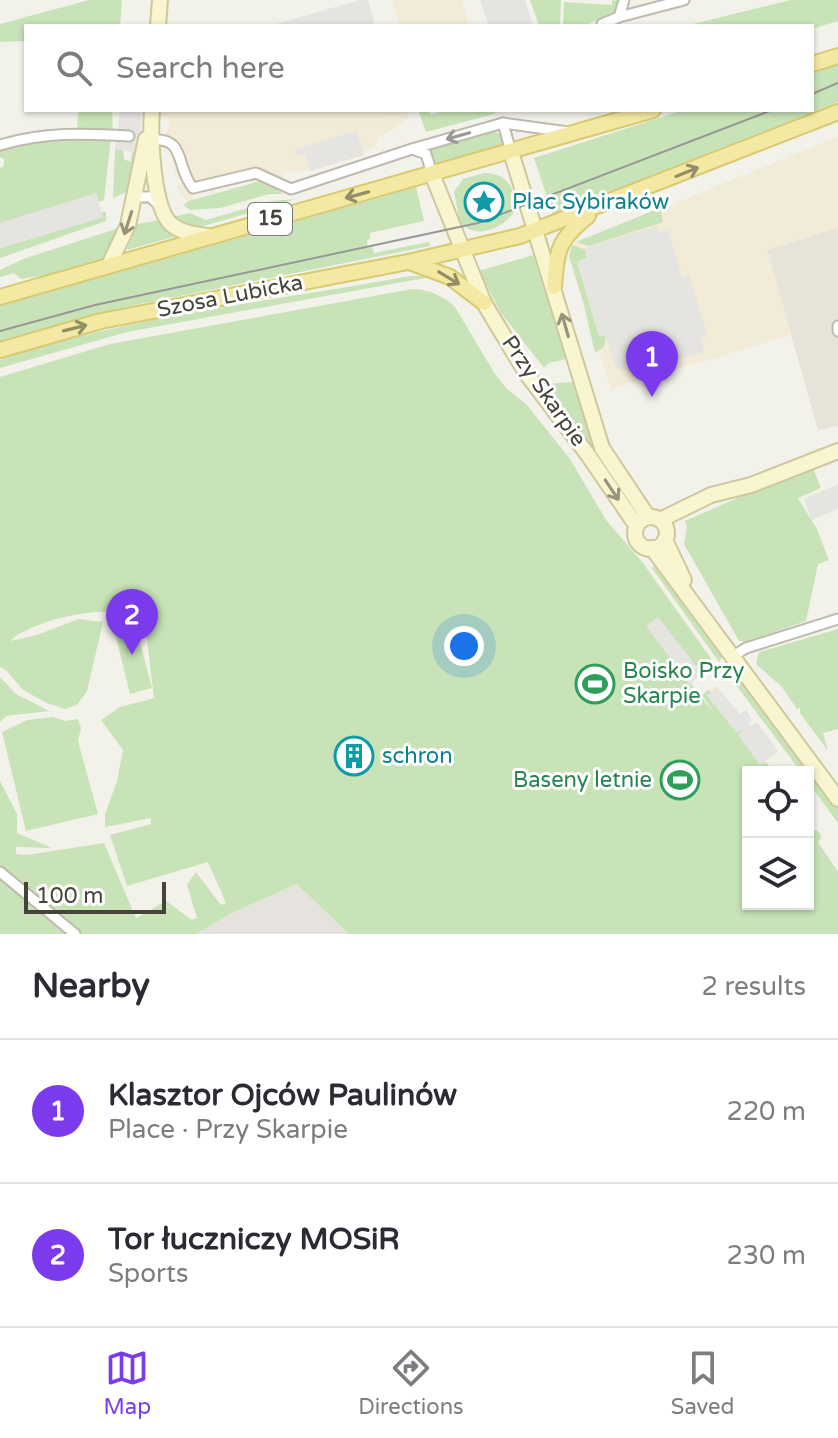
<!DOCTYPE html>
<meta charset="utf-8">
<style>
:root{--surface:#fff;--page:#f7f7f7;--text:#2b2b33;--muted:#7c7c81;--line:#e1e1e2;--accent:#7c3aed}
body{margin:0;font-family:"Varela Round",sans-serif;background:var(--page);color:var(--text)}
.controls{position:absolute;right:24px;bottom:24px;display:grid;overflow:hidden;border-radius:0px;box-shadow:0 2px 6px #0004}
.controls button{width:72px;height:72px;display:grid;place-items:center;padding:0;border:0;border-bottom:2px solid var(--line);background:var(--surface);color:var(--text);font:40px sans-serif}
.scale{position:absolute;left:24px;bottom:20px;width:142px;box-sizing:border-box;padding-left:8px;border:4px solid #464339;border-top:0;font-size:22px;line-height:28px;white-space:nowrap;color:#464339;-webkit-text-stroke:6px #fff;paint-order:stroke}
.you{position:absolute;left:464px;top:646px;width:28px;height:28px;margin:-20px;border:6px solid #fff;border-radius:50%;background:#1a73e8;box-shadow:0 0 0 12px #1a73e833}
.badge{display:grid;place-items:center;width:52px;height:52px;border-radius:50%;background:var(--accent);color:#fff;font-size:26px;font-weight:700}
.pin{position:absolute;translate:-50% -66px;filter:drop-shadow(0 2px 4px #0008)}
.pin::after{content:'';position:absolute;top:42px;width:28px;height:24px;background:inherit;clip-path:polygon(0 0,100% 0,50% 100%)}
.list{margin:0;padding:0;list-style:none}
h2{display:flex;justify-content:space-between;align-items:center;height:104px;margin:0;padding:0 32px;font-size:34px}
h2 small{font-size:26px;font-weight:400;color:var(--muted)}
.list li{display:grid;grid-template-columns:52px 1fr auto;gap:24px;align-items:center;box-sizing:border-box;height:144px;padding:0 32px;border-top:2px solid var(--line)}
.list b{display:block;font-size:30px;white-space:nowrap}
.list p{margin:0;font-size:26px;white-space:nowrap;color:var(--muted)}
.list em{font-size:26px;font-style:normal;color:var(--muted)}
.icon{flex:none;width:44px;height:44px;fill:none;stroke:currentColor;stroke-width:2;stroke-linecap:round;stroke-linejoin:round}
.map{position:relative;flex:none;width:838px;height:934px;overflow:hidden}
.search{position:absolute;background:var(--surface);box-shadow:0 2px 6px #0004;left:24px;right:24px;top:24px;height:88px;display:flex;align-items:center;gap:20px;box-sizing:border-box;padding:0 28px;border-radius:0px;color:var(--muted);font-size:30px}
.sheet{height:392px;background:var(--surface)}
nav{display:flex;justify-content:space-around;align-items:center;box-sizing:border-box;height:112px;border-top:2px solid var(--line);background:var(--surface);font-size:22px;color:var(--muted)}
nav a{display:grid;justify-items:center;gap:4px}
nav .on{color:var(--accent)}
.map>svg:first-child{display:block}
.residential{fill:#e6e4d8}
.commercial{fill:#f2ebd7}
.industrial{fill:#e6e3de}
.green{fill:#c8e3b7}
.parking{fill:#e5e4e1}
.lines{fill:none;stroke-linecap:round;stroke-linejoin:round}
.street-casing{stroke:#bebaad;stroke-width:13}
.secondary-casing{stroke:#cec89e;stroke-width:18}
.primary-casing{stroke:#d8c973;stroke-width:18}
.street{stroke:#fff;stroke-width:9}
.secondary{stroke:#f9f5ce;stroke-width:14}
.primary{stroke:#f4e9a2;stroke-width:14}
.tram{stroke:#979797;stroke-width:2}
.oneway{stroke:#999892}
.oneway2{stroke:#948e68}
.oneway3{stroke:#97937c}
.labels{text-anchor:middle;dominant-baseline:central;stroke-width:6;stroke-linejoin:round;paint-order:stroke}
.shield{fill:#fff;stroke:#7e7b74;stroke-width:2}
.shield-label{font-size:20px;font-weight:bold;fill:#464339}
.culture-label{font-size:22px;fill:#0d838f;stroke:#fff;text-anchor:start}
.street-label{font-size:22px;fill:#464339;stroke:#fff}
.leisure-label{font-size:22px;fill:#27864d;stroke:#fff;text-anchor:start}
</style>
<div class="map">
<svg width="838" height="934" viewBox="0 0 838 934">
<rect width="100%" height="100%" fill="#f3f2ea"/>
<!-- residential -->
<polygon class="residential" points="838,227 838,426 818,430 767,250"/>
<!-- commercial -->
<g class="commercial">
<polygon points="392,0 461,0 469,26 400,26"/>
<polygon points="161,110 386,110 391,114 399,110 406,110 409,119 379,137 375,147 366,150 363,146 364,155 310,171 281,172 283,176 273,186 264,181 252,183 250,176 212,188 214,194 211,194 209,188 193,193 194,200 187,202 176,186 182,181 176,177 171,153 166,148 166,133 170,127 167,117 161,116"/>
<polygon points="838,137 838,227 767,250 791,335 611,389 569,256 572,245"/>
</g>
<!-- industrial -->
<polygon class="industrial" points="298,884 349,934 196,934 232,913"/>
<!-- green -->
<g class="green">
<polygon points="89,0 122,0 120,26 26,26 26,41 0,42 0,24"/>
<polygon points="530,0 561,0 560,26 539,26"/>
<polygon points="612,0 621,0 616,13 583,26 563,26 564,2 612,5"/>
<polygon points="791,0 838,0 838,21 812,29 812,26 685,26"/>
<polygon points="838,65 838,102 553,215 534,158 684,110 812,110 812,72"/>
<polygon points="81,110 112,111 113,132 77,131 78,114"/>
<polygon points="424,110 429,110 431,115 448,110 496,110 494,114 426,132 419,112"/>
<polygon points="492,131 500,134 503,144 435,163 428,148"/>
<polygon points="111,136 104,200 99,202 96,194 0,223 0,168 4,166 4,159 0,157 0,147 20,141"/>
<polygon points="115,149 123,150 124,160 131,161 132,152 138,154 129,191 113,198"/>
<path d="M484,173C507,172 517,190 515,211C503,228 476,241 460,222L454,192L463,179Z"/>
<polygon points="260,181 268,183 283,194 269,194 220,208 190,210 183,205 189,201"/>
<polygon points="416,187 424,221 370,233 370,239 367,240 368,248 372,247 374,253 429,242 430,246 120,308 0,342 0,306"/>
<polygon points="296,199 197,228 187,228 172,217 190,213 206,220 272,201"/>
<polygon points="660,208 663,222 589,246 576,242"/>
<polygon points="99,212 106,212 106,221 0,258 0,248 93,220"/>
<polygon points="160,220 177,236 127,250 137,224"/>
<polygon points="122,227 108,256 104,258 46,275 21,279 14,273 0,277 0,270 23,259"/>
<polygon points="572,245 586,250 587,258 577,262 599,336 606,335 604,347 595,353 584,305 569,256"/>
<polygon points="533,255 566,359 549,363 544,368 501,313 479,271"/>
<path d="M410,276H436L127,332L0,368V360L4,358C137,315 274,301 410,276Z"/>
<path d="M412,289C429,289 445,297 455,307L495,374L506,388L527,405L570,459L606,520L643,563L715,664L707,671L701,672L647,627L717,717L702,695L708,690L711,692L707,695L736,732L743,730L739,734L762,764L766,762L774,772H748V904H808V834L817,830L822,837L818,842L838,872V934H349L297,884L232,913L196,934H0V781L17,814V833L52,848L16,847V854L27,855L104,843L136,918L166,901L192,920L197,918L187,885L196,872L221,905L226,903L208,862L127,886L110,835L151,824V818L105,827V814L117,781L123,750L101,720L120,707L154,698L145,623C141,619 136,614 130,613C97,607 34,619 10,641L37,635L79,619L103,622L87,691L77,705L65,709L47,703L23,690L6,670L0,667V377L110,344Z"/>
<polygon points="574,382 598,455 547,390 547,384"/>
<polygon points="812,465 821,488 798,498 817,529 829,560 818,564 806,621 746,642 739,641 684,544 687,527 685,521"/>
<polygon points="660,563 723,656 719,662 652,568"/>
<polygon points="133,615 152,688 130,694 112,621"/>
<polygon points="838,629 838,729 823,733 828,751 800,713 800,708 797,709 782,687 756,664 759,652"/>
<polygon points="731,666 734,667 838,807 838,823 808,782 808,772 801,772 724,669"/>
<polygon points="0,677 16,694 49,711 6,716 0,722"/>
<polygon points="53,717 65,721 78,719 81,728 78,741 98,814 26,831 2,732 27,720"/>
</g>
<!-- parking -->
<g class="parking">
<polygon points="360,0 368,0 375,26 269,26"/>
<polygon points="480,0 525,0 533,26 489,26"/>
<polygon points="120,110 142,110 139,153 115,149"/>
<polygon points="356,131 364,155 310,171 305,153 297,156 295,149"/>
<polygon points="96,193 103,217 0,248 0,223"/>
<polygon points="656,226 659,233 668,230 682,277 689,275 707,335 701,338 704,352 631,371 616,368 606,335 599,336 577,262 587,258 585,248"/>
<polygon points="838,484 838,509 812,520 804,499"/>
<polygon points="658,617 701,672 690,685 646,626"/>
<polygon points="717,687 740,714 746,710 752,720 748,723 750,726 758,723 778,751 762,764 760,765 738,735 743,730 736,732 707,695"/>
</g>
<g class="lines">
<defs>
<g id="street">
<polyline points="619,17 684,0"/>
<polyline points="602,24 619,17 624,0"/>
<polyline points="503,123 511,152"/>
<path d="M150,140C187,136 175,167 193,188L256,173L291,189L412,149L503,123L568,132"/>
<path d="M0,145C43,132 84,133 129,136"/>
<polyline points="412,149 426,154 432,174"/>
<polyline points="135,197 150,197 160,206"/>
<polyline points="838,326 838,331"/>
<polyline points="733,656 746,648 838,619"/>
<polyline points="0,872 75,934"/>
</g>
<g id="secondary">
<polyline points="158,26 160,0"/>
<path d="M152,110C150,134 152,209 172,225C182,233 195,234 208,236"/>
<polyline points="511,152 602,448 648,517"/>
<polyline points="432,174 484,303 526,373 588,455 636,525"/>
<polyline points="109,265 128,225 146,139"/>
<circle cx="651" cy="533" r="16"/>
<polyline points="660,520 711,495 751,485 838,451"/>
<polyline points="665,540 684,580"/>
<polyline points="652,548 838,799"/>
</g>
<g id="primary">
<polyline points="812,64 838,56"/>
<polyline points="412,263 450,277 484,303"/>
<path d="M554,287C557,249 558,240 588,216"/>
<polyline points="0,297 653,110"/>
<polyline points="0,350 101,321 408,262 520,236 838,112"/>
</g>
</defs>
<!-- street casing -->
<use href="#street" class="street-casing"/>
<!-- secondary casing -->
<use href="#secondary" class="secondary-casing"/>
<!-- primary casing -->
<use href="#primary" class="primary-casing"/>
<!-- street -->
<use href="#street" class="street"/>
<!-- secondary -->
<use href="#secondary" class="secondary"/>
<!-- primary -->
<use href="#primary" class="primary"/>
<!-- tram -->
<g class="tram">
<polyline points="812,94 838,83"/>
<polyline points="0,331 95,305 478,223 772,110"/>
</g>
</g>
<!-- one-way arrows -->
<defs><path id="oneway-shaft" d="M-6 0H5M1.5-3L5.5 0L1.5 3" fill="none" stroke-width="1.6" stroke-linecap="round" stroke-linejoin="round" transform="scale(2)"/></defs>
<use class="oneway" href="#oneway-shaft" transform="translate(458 136) rotate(164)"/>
<g class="oneway2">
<use href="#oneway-shaft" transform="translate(687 172) rotate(-22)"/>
<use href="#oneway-shaft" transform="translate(357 195) rotate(165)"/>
<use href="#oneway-shaft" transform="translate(449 278) rotate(31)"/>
<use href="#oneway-shaft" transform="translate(75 328) rotate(-14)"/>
</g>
<g class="oneway3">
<use href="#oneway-shaft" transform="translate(128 223) rotate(108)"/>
<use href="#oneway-shaft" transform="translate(565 325) rotate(-106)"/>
<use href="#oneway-shaft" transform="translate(612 490) rotate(56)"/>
</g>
<!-- icons -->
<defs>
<symbol id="sight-ring" viewBox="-11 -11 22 22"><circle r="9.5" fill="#fff" stroke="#0f9aa8" stroke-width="1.5"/><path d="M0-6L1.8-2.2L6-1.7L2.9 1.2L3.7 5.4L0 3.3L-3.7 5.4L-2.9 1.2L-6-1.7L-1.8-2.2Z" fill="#0f9aa8"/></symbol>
<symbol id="stadium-ring" viewBox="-11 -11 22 22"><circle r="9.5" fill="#fff" stroke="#2e9e5b" stroke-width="1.5"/><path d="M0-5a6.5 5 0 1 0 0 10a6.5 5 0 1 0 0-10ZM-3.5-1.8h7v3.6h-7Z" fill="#2e9e5b"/></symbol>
<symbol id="building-ring" viewBox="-11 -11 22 22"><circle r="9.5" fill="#fff" stroke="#0f9aa8" stroke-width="1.5"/><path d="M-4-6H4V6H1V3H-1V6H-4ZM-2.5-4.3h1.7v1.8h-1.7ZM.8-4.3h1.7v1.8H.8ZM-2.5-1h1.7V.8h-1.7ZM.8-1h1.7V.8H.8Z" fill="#0f9aa8"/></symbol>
</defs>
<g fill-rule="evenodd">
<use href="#sight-ring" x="462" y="180" width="44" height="44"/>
<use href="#stadium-ring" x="573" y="662" width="44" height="44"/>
<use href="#building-ring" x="332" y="734" width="44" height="44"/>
<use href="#stadium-ring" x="658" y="758" width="44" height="44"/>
</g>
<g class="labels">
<!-- shield labels -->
<rect class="shield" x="248" y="203" width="44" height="32" rx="6"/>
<g class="shield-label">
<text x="270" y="219">15</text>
</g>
<!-- culture labels -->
<g class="culture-label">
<text x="512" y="202">Plac Sybiraków</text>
<text x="382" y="756">schron</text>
</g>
<!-- street labels -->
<g class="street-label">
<text transform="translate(230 296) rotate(-11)">Szosa Lubicka</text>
<text transform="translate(544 391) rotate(55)">Przy Skarpie</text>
</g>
<!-- leisure labels -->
<g class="leisure-label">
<text x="623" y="671">Boisko Przy<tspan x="623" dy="25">Skarpie</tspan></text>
<text x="652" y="780" text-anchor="end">Baseny letnie</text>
</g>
</g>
</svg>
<div class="controls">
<button><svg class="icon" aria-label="locate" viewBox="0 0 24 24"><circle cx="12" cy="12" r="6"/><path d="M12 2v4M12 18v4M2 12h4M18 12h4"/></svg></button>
<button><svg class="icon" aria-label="layers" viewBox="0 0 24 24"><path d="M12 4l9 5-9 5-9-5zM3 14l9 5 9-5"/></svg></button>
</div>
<div class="scale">100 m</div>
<div class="you"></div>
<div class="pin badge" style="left:652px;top:397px">1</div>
<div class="pin badge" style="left:132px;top:655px">2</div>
<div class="search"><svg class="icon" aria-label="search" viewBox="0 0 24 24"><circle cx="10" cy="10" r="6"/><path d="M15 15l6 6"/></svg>Search here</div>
</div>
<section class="sheet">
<h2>Nearby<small>2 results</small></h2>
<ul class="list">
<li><span class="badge">1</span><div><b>Klasztor Ojców Paulinów</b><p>Place · Przy Skarpie</p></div><em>220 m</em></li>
<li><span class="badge">2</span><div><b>Tor łuczniczy MOSiR</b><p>Sports</p></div><em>230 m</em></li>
</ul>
</section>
<nav>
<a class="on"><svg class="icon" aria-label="map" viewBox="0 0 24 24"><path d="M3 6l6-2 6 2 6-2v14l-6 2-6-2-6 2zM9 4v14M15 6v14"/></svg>Map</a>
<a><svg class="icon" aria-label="directions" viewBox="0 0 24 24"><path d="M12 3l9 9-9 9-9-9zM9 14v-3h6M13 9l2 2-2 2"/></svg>Directions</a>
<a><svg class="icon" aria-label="saved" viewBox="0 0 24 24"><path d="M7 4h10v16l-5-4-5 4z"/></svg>Saved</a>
</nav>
